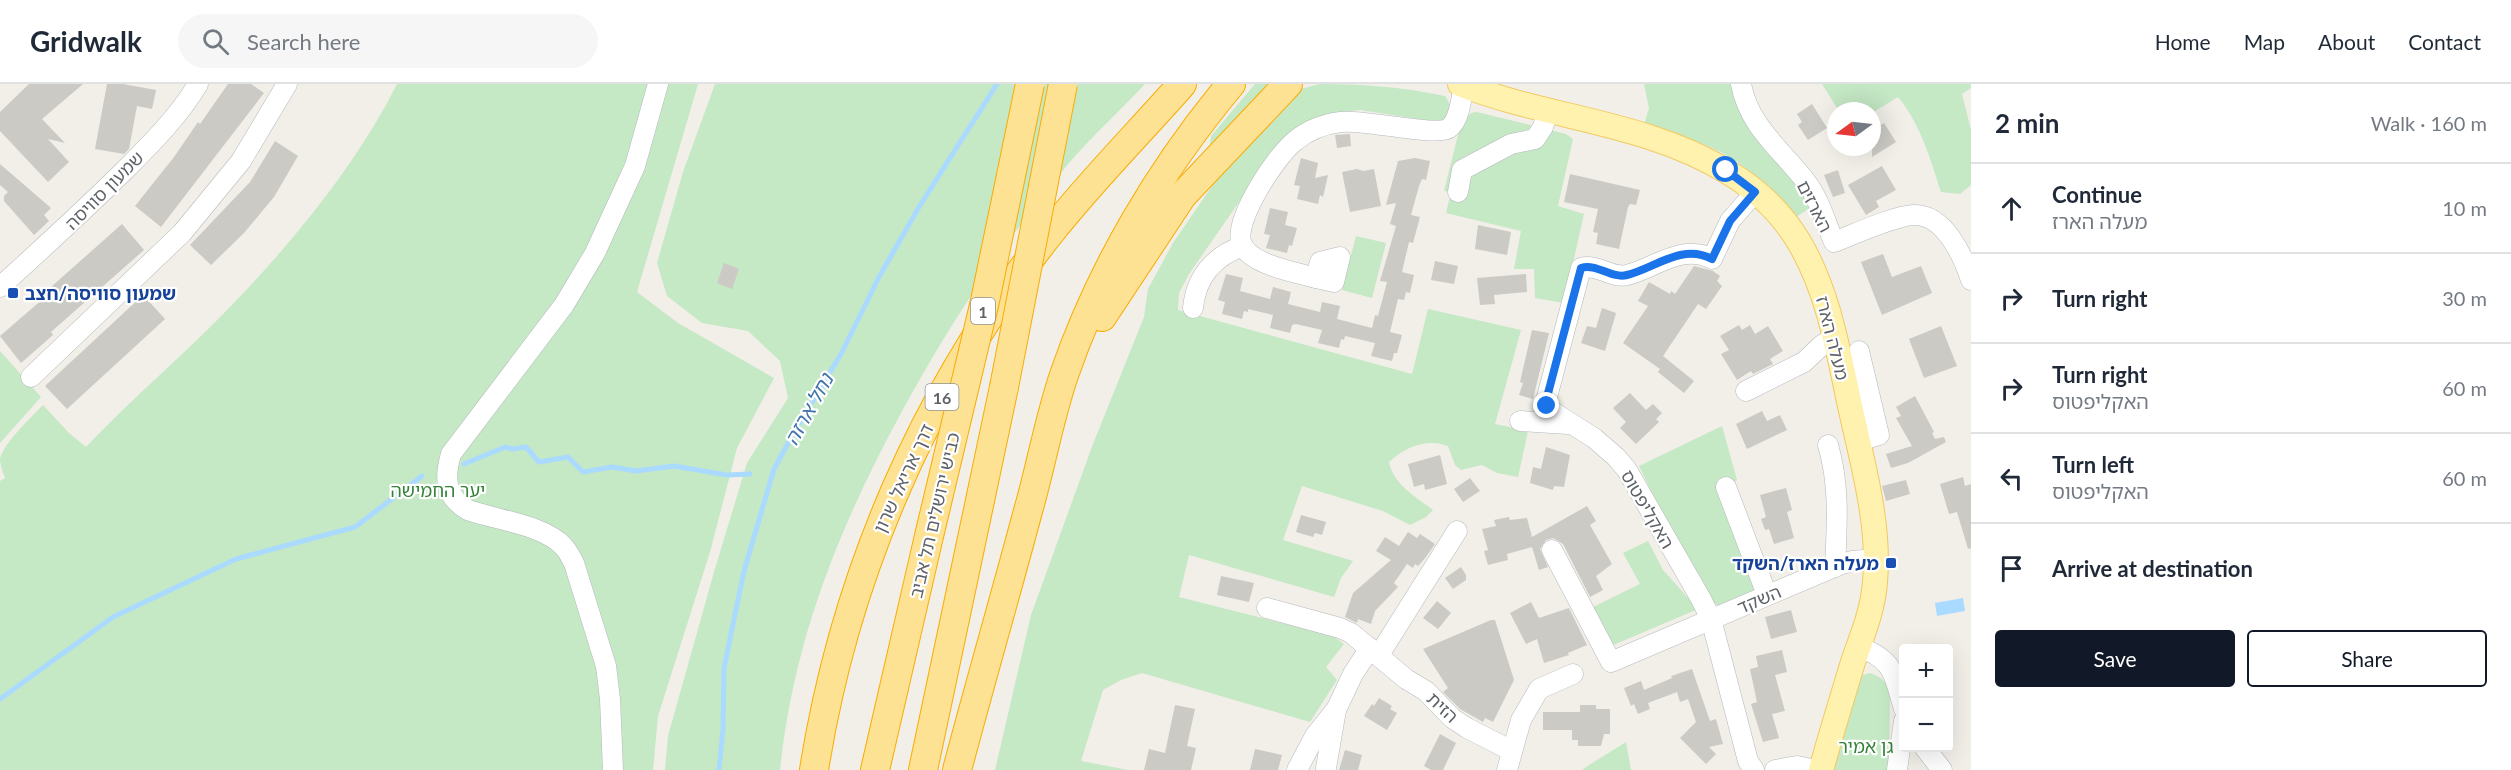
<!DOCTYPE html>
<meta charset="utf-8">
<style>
:root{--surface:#fff;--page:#f6f6f7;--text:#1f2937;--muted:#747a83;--line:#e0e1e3;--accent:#111827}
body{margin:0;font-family:Lato,"Noto Sans Hebrew",sans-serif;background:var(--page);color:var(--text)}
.controls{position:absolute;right:18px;bottom:18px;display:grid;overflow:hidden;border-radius:6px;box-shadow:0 6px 24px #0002}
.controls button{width:54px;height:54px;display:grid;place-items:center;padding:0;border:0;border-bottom:2px solid var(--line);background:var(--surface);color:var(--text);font:30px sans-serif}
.compass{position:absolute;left:1827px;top:18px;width:54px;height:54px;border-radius:50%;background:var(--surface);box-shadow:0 6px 24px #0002;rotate:255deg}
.stop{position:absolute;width:18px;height:18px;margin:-14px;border:4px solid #1a73e8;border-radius:50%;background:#fff}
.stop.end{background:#1a73e8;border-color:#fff;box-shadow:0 2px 6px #0008}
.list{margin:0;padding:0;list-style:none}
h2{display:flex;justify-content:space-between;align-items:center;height:78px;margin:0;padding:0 24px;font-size:26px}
h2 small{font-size:20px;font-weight:400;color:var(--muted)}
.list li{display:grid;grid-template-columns:39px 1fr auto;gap:18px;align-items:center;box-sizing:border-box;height:90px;padding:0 24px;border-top:2px solid var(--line)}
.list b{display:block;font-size:22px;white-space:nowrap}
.list p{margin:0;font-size:20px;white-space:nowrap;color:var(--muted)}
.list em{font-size:20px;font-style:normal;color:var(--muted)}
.actions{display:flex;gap:12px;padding:18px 24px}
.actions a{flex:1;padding:14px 0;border:2px solid var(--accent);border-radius:6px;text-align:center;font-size:21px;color:var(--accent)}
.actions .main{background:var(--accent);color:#fff}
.icon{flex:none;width:33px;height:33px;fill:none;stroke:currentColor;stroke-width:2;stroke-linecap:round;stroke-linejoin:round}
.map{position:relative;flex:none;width:1971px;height:686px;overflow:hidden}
header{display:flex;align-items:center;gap:36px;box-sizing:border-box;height:84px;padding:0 30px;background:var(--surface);border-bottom:2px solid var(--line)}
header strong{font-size:28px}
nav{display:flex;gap:33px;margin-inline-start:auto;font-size:21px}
.search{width:420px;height:54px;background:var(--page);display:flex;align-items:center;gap:15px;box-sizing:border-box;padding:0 21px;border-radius:33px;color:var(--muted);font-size:22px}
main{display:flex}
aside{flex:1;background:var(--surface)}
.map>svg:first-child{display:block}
.green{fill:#c5e8c5}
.water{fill:#aadaff}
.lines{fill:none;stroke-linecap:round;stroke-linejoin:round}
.stream{stroke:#aadaff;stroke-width:5}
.building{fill:#cccac5}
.minor-casing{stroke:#b5b8bc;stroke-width:21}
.major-casing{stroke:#f2c960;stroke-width:26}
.highway-casing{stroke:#f9ab00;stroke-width:30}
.minor{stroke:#fff;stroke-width:20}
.major{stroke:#fff2af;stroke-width:24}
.highway{stroke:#fde293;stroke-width:28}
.highway-bridge-casing{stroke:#f9ab00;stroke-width:30;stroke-linecap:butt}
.highway-bridge{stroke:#fde293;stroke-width:28}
.route{stroke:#1a73e8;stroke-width:8}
.transit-dot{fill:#1a4fb4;stroke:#fff;stroke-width:2}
.labels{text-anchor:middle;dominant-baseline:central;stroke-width:4.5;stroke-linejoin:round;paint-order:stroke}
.shield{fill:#fff;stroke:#8f9295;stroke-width:1.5}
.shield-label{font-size:16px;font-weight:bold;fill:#5f6368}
.street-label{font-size:18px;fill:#5f6368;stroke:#fff}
.transit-label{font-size:18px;font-weight:bold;fill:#164399;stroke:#fff;text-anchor:start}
.park-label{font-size:18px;fill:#348238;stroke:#fff}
.water-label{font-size:20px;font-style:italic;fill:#4174aa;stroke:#fff}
</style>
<header>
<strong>Gridwalk</strong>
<div class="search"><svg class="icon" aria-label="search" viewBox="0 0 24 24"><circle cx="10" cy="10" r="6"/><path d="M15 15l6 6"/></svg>Search here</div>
<nav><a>Home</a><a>Map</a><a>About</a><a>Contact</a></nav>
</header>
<main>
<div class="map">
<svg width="1971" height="686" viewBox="0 0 1971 686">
<rect width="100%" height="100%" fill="#f1efe8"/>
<!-- green -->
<g class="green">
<path d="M397,0H698L637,208L678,239L774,294L737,364L710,468L658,632L653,686H0V397L5,394C3,388 0,381 0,375C4,358 31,334 43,321L69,349L86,363C132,314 184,271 230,223C292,159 357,80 397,0Z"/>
<path d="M715,0H1145C1120,27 1093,51 1069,79C1004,157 948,242 900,331C838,446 794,555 780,686H665L668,652L714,488L747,379L788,314L780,277L748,247L702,239L667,212L657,179L683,88Z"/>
<polygon points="1255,0 1273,0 1209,68 1211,52"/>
<path d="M1320,0C1363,0 1403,3 1445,12C1453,23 1453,32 1438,38L1360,26L1331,29L1319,34L1264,82L1189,190L1179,209L1178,226L1412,290L1428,225L1521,246L1495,340L1528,347L1518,393L1497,389L1482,381L1461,386L1455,381L1448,362C1427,354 1405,363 1389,378C1393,400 1416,413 1433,426L1426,433L1410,441L1383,427L1302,402L1283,456L1353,477L1341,494L1334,513L1189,471L1179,513L1333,552L1344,560L1326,583L1337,596L1310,638L1142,589L1121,596L1103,606L1081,677L1128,686H995L1031,531L1093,360L1144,233L1148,205L1173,159L1232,73L1296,6Z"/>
<path d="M1644,0H1737L1806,113L1810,124L1793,135C1750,75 1714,60 1644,41L1649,24Z"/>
<path d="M1822,0H1971V4L1962,10L1971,46V101L1960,110L1941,108C1930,74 1921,41 1898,13L1872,29V27H1839Z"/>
<polygon points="1477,28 1566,50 1573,55 1558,122 1584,130 1564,219 1535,214 1534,185 1514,185 1521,147 1446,129 1451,108 1444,107 1461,39 1471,29"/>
<polygon points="1356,152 1386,159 1372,214 1342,206"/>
<polygon points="0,267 41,313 0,359"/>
<polygon points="1722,342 1737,396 1716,406 1756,508 1721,524 1712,517 1662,429 1639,382"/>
<polygon points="1648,457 1663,486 1698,525 1611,562 1591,524 1640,500 1623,469"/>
<path d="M1870,589C1883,594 1887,598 1890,611L1889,686H1834L1858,598L1863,591Z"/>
<polygon points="1626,658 1631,686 1582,686 1586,683"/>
</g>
<!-- water -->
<polygon class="water" points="1963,514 1965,527 1937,532 1935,519"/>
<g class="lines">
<!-- stream -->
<g class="stream">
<polyline points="464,380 505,363 512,365 526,363 539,378 568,373 583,388 612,383 636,387 674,382 727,391 750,390"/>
<polyline points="0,615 113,533 236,475 355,443 422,392"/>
<polyline points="719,686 723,646 724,584 744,487 774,385 797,343 841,270 879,193 919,123 997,0"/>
</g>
</g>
<!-- building -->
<g class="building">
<polygon points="29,0 83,0 42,35 65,59 48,55 69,78 48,98 0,47 0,28"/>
<polygon points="107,0 123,0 156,6 152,25 137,22 129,65 124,70 95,65"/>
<polygon points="228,0 251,0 264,9 161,143 135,122 174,73 198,38 200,40"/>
<polygon points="1812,20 1827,44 1808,56 1798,41 1802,38 1797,30"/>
<polygon points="1884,39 1896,58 1872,73 1872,46"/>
<polygon points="1350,50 1351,62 1337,64 1335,51"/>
<polygon points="275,57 298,72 274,113 244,149 211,181 190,161 250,98"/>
<polygon points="1301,74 1318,79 1315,94 1328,91 1323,113 1320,111 1318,120 1297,115 1300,102 1294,101"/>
<polygon points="1415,74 1430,77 1426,96 1422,95 1419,102 1411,131 1420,133 1413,159 1409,158 1402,188 1414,191 1410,209 1406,208 1404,216 1398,215 1390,248 1402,251 1397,269 1394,269 1392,277 1371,272 1375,259 1345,252 1344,256 1341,255 1339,264 1318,259 1322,246 1296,240 1292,241 1290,249 1270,244 1273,231 1248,225 1248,228 1244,227 1242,235 1222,230 1225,218 1218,216 1226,190 1243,194 1240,207 1270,215 1273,203 1291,208 1288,220 1320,228 1322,218 1340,222 1337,235 1372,244 1375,231 1378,232 1387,198 1380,197 1396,142 1390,140 1396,119 1386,121 1398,77"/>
<polygon points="0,80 51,124 44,131 49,137 34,151 4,117 4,112 8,108 0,101"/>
<polygon points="1882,82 1896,106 1876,117 1879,123 1866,131 1848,101"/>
<polygon points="1357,85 1363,87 1374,85 1381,122 1350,128 1342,88"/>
<polygon points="1838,86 1845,109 1833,113 1824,91"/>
<polygon points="1570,90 1640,106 1636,121 1630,120 1628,123 1619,165 1596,160 1598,149 1593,148 1598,125 1564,118"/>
<polygon points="1270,124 1288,128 1285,141 1297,144 1292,162 1289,161 1287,169 1266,164 1270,151 1264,150"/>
<polygon points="122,140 144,166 51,248 53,251 21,279 0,252 44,214 42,211"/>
<polygon points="1478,141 1511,148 1507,171 1475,165"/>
<polygon points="1883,170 1892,193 1921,182 1932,209 1882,231 1861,178"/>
<polygon points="1435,177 1458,182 1454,200 1431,196"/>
<polygon points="724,179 739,185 732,205 717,199"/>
<polygon points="1694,182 1713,187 1720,192 1717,197 1722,202 1706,225 1698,220 1663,272 1694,297 1684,309 1658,288 1660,285 1623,259 1648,222 1638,217 1649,198 1670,210 1671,207 1675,210"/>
<polygon points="1526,190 1527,208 1494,211 1495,220 1480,221 1477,194"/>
<polygon points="143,211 165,235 67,325 45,302"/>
<polygon points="1602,224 1616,229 1605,267 1581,259 1587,242 1596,244"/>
<polygon points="1739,241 1742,246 1750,241 1755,250 1768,242 1783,267 1770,275 1773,280 1753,290 1751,287 1737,296 1721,270 1729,266 1720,252"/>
<polygon points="1941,242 1957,282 1924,294 1909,255"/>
<polygon points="1532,246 1549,249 1533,315 1519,311 1523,299 1520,298"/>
<polygon points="1630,309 1646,326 1653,320 1662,329 1656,335 1659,338 1636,360 1620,344 1626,338 1613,324"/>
<polygon points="1915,312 1934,348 1932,349 1935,355 1944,353 1946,358 1908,379 1891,384 1886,370 1912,362 1896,334 1901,332 1896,323"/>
<polygon points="1762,327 1767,337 1780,331 1787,346 1747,365 1736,340"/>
<polygon points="1546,363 1570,371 1564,403 1554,402 1553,406 1530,399 1533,383 1541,385"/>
<polygon points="1440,371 1447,400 1425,406 1424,400 1414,403 1408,380"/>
<polygon points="1963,393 1965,402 1971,400 1971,464 1968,465 1957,428 1949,430 1940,400"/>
<polygon points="1470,394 1480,407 1463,418 1454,405"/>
<polygon points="1906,396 1910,410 1886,417 1882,402"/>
<polygon points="1786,404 1792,426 1787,428 1794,454 1774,460 1769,445 1765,446 1761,435 1766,433 1760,411"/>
<polygon points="1587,422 1596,437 1590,441 1612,480 1596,492 1603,506 1590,513 1563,460 1553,454 1546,456 1540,465 1548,483 1539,486 1532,463 1507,470 1508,476 1488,481 1484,467 1488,466 1482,445 1496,442 1494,436 1509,433 1510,436 1527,434 1532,453"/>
<polygon points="1301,431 1326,438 1322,451 1315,449 1313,453 1296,448"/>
<polygon points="1408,448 1417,454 1420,450 1435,460 1426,473 1418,482 1415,480 1413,484 1407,480 1394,499 1398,503 1375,527 1371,540 1358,535 1357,539 1345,533 1353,509 1391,476 1376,467 1385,453 1399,462"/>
<polygon points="1461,483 1466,491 1466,496 1453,505 1445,494"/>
<polygon points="1221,492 1254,499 1249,518 1217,511"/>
<polygon points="1437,517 1451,529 1438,545 1423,534"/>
<polygon points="1531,518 1539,534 1569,524 1587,561 1568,569 1569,571 1544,579 1537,555 1526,560 1510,529"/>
<polygon points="1791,526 1797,548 1771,555 1765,533"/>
<polygon points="1491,536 1495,536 1514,596 1493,638 1485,634 1483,638 1460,625 1443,608 1448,604 1423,565"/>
<polygon points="1782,566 1787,588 1775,591 1785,627 1772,630 1779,654 1763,658 1751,620 1757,618 1750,585 1758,583 1756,572"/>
<polygon points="1692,585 1710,637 1716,635 1723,660 1709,663 1716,670 1706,680 1680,654 1696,638 1688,615 1680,618 1677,608 1648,619 1650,625 1638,630 1634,620 1631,622 1624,604 1641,597 1644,606 1672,594 1671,592"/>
<polygon points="1379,614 1392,622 1390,625 1397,629 1387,646 1364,632 1372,620 1374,622"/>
<polygon points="1175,621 1195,625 1187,662 1196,664 1191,686 1144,686 1149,665 1165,669"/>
<polygon points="1580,621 1596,621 1596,625 1610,625 1610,650 1604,650 1601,662 1578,662 1578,656 1572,656 1572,646 1543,646 1543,628 1580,628"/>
<polygon points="1440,650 1456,659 1443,686 1431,686 1424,682"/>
<polygon points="1255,665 1282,671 1278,686 1250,686"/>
<polygon points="1345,666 1362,671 1358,686 1339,686"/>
</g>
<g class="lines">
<defs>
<g id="minor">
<path d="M1741,0C1749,43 1782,66 1807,99C1819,115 1826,139 1834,158C1855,150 1891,133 1913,131C1944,129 1963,172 1971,196"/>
<polyline points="1458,108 1462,86 1511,60 1535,55 1543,43 1548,26"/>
<polygon points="1340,173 1334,198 1316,194 1320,178"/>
<path d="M1316,194C1296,188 1248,181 1241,158C1235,134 1276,72 1295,57C1308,46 1324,40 1341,38C1363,35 1436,53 1449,44C1460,36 1461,14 1464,2"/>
<path d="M0,203C44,163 88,123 130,81C155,56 180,30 198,0"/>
<path d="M1193,224C1196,193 1214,172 1243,162"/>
<polyline points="31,293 182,149 241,77 287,0"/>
<polyline points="1746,307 1804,278 1822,261 1834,253"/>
<polyline points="1520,337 1568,340"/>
<polyline points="1857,357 1879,351 1859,267"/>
<path d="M1828,361C1840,402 1837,441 1835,483"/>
<polyline points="1726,403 1767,511"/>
<polyline points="1552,466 1611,578 1839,481 1852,477 1876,475"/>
<polyline points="1267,524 1340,544 1351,549 1406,595 1426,607 1452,634 1467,644 1512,667"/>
<path d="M1858,563C1895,575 1894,592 1904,625"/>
<polyline points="1379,571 1457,447"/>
<polyline points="1925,664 1942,686"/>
<polyline points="1326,684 1336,626 1353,590 1370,564"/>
<path d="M613,686L610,615L606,582L574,479C571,474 568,467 564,463C545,441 496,436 468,426C445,413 444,394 451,370L564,221L595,169L635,82L658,0"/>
<polyline points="1297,686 1315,652 1334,628"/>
<polyline points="1507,686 1521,636 1539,605 1573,590"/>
<path d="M1754,686L1748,677L1711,535L1701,515L1627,386L1616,373L1594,354L1550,326L1546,317L1581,184C1597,179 1612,195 1627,191C1655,184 1682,159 1712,175L1730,137L1755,108"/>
<polyline points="1775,686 1797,682 1815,686"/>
<polyline points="1897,686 1904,637"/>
</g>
<path id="major" d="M1460,0C1546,34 1646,38 1726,87C1755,104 1781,128 1799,158C1830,210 1839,273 1852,331C1864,385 1880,442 1875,498C1873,526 1862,552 1853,578C1842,614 1831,650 1821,686"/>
<g id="highway">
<polyline points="1102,233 1182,112 1288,0"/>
<path d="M814,686C845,490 926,304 1050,149C1091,97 1138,50 1182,0"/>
<polyline points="875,686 929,452"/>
<polyline points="923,686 1004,303"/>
<path d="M957,686C980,599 1005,513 1028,427C1041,382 1049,335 1064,291C1100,186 1160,85 1231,0"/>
</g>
</defs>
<!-- minor casing -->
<use href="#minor" class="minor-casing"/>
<!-- major casing -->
<use href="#major" class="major-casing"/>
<!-- highway casing -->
<use href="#highway" class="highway-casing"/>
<!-- minor -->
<use href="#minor" class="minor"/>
<!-- major -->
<use href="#major" class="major"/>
<!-- highway -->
<use href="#highway" class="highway"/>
<defs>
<g id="highway-bridge">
<polyline points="1004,303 1063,0"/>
<polyline points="929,452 985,217 1030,0"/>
</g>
</defs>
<!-- highway-bridge casing -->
<use href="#highway-bridge" class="highway-bridge-casing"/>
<!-- highway-bridge -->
<use href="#highway-bridge" class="highway-bridge"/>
</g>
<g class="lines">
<!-- route -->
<path class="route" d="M1547,322L1546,317L1581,184C1597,179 1611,195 1627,191C1655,184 1682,159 1712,175L1730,137L1755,108L1726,86"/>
</g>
<!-- markers -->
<g class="transit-dot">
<rect x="7" y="203" width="12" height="12" rx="3"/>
<rect x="1885" y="473" width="12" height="12" rx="3"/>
</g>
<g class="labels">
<!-- shield labels -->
<g class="shield">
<rect x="971" y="214" width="24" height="26" rx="4.5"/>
<rect x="925.5" y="300" width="33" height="26" rx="4.5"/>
</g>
<g class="shield-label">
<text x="983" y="227">1</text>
<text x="942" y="313">16</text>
</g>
<!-- street labels -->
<g class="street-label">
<text transform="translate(104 106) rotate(-45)">שמעון סוויסה</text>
<text transform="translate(1815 122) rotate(63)">הארזים</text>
<text transform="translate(1833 254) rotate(76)">מעלה הארז</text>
<text transform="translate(903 394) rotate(-65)">דרך אריאל שרון</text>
<text transform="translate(1648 425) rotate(60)">האקליפטוס</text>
<text transform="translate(934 431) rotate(-77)">כביש ירושלים תל אביב</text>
<text transform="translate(1759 515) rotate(-23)">השקד</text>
<text transform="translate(1443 623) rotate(43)">הזית</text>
</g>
<!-- transit labels -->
<g class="transit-label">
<text x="25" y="209">שמעון סוויסה/חצב</text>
<text x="1879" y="479" text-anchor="end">מעלה הארז/השקד</text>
</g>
<!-- park labels -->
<g class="park-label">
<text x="438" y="406">יער החמישה</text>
<text x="1866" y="662">גן אמיר</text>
</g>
<!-- water labels -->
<g class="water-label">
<text transform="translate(808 325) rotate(-61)">נחל ארזה</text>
</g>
</g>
</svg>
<div class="controls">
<button>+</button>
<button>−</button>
</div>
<svg class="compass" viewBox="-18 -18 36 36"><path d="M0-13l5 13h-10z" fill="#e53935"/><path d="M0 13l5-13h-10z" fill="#747a83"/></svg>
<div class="stop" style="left:1726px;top:86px"></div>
<div class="stop end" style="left:1547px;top:322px"></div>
</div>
<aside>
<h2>2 min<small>Walk · 160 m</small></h2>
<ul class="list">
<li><svg class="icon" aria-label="ahead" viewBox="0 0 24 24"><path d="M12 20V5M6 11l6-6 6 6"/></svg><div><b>Continue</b><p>מעלה הארז</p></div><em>10 m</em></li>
<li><svg class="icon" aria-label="right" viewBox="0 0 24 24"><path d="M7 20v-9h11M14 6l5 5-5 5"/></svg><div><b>Turn right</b></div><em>30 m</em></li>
<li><svg class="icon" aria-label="right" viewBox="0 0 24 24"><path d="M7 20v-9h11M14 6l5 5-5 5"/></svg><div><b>Turn right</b><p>האקליפטוס</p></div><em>60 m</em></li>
<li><svg class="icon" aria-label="left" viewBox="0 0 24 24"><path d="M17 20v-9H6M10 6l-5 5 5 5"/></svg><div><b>Turn left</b><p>האקליפטוס</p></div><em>60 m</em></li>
<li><svg class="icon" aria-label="arrive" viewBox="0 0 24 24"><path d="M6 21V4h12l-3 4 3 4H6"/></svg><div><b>Arrive at destination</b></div></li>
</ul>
<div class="actions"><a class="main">Save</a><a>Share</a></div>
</aside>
</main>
